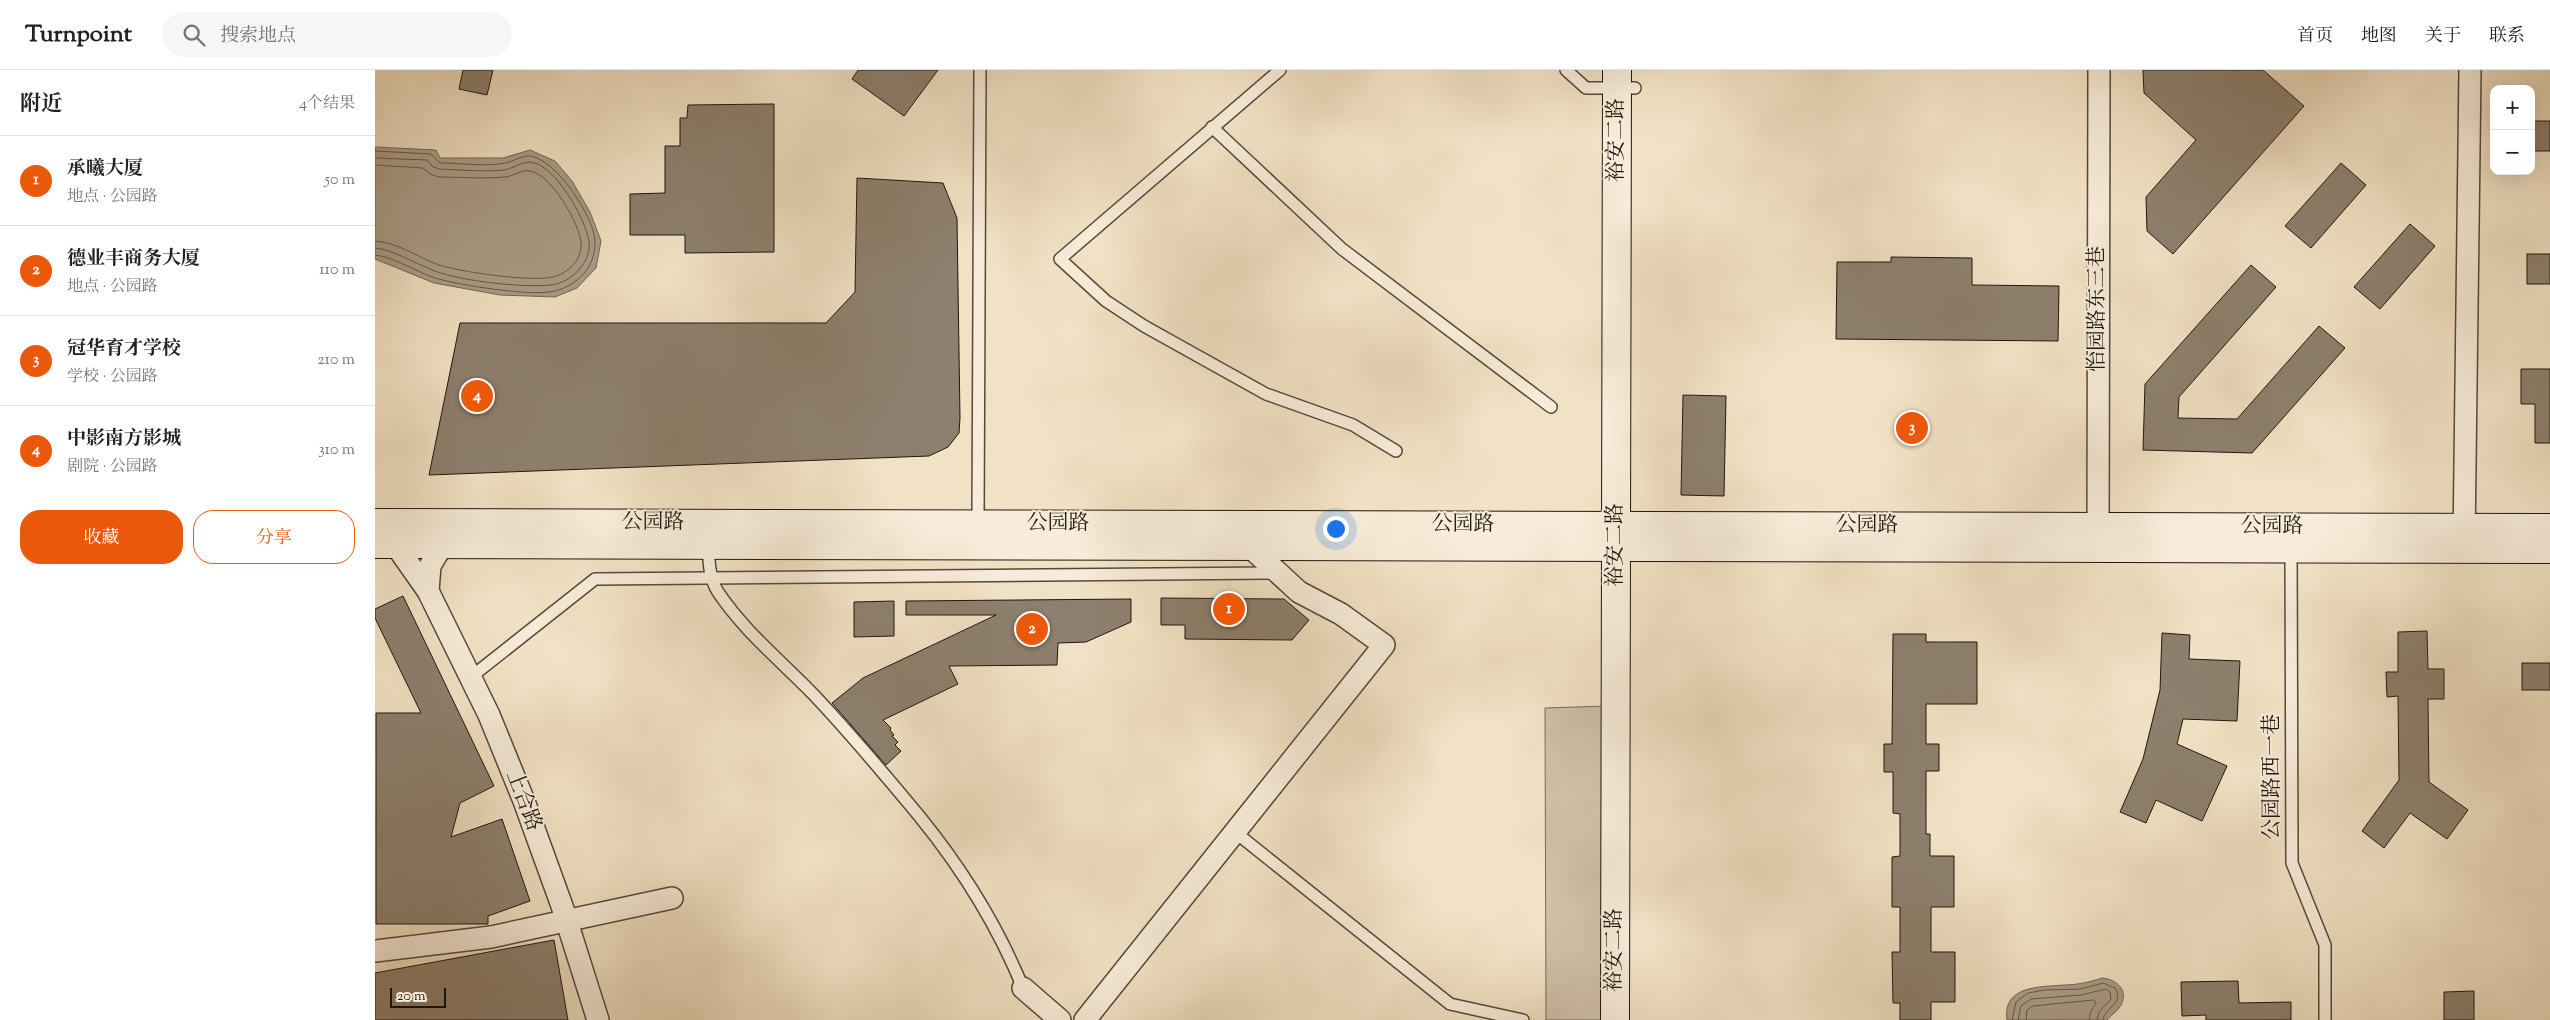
<!DOCTYPE html>
<html lang="zh">
<meta charset="utf-8">
<style>
:root{--surface:#fff;--page:#f6f6f6;--text:#202124;--muted:#757577;--line:#e0e0e0;--accent:#ea580c}
body{margin:0;font-family:"Sorts Mill Goudy","Noto Serif SC",serif;background:var(--page);color:var(--text)}
.controls{position:absolute;right:15px;top:15px;display:grid;overflow:hidden;border-radius:10px;box-shadow:0 5px 20px #0002}
.controls button{width:45px;height:45px;display:grid;place-items:center;padding:0;border:0;border-bottom:1px solid var(--line);background:var(--surface);color:var(--text);font:25px sans-serif}
.scale{position:absolute;left:15px;bottom:12px;width:56px;box-sizing:border-box;padding-left:5px;border:2px solid #1f160f;border-top:0;font-size:14px;line-height:18px;white-space:nowrap;color:#1f160f;-webkit-text-stroke:4px #f7ecd9;paint-order:stroke}
.you{position:absolute;left:960px;top:458px;width:18px;height:18px;margin:-12px;border:4px solid #fff;border-radius:50%;background:#1a73e8;box-shadow:0 0 0 8px #1a73e833}
.badge{display:grid;place-items:center;width:32px;height:32px;border-radius:50%;background:var(--accent);color:#fff;font-size:16px;font-weight:700}
.pin{position:absolute;translate:-50% -50%;border:2px solid #fff;box-shadow:0 1px 5px #0006}
.list{margin:0;padding:0;list-style:none}
h2{display:flex;justify-content:space-between;align-items:center;height:65px;margin:0;padding:0 20px;font-size:21px}
h2 small{font-size:16px;font-weight:400;color:var(--muted)}
.list li{display:grid;grid-template-columns:32px 1fr auto;gap:15px;align-items:center;box-sizing:border-box;height:90px;padding:0 20px;border-top:1px solid var(--line)}
.list b{display:block;font-size:19px;white-space:nowrap}
.list p{margin:0;font-size:16px;white-space:nowrap;color:var(--muted)}
.list em{font-size:16px;font-style:normal;color:var(--muted)}
.actions{display:flex;gap:10px;padding:15px 20px}
.actions a{flex:1;padding:11px 0;border:1px solid var(--accent);border-radius:20px;text-align:center;font-size:18px;color:var(--accent)}
.actions .main{background:var(--accent);color:#fff}
.icon{flex:none;width:28px;height:28px;fill:none;stroke:currentColor;stroke-width:2;stroke-linecap:round;stroke-linejoin:round}
.map{position:relative;flex:none;width:2175px;height:950px;overflow:hidden}
header{display:flex;align-items:center;gap:30px;box-sizing:border-box;height:70px;padding:0 25px;background:var(--surface);border-bottom:1px solid var(--line)}
header strong{font-size:24px}
nav{display:flex;gap:28px;margin-inline-start:auto;font-size:18px}
.search{width:350px;height:45px;background:var(--page);display:flex;align-items:center;gap:12px;box-sizing:border-box;padding:0 18px;border-radius:28px;color:var(--muted);font-size:19px}
main{display:flex}
aside{flex:1;background:var(--surface)}
.map>svg:first-child{display:block}
.green{fill:#cebfa6;stroke:#766a5a}
.water{fill:#aa9d87;stroke:#726757}
.lines{fill:none;stroke-linecap:round;stroke-linejoin:round}
.shore{stroke:#645a4b;stroke-width:1}
.building{fill:#8d806e;stroke:#1f160f}
.lane-casing{stroke:#54493c;stroke-width:14}
.street-casing{stroke:#54493c;stroke-width:24}
.secondary-casing{stroke:#1f160f;stroke-width:30}
.lane{stroke:#f7ecd9;stroke-width:11}
.street{stroke:#f7ecd9;stroke-width:21}
.secondary{stroke:#f7ecd9;stroke-width:28}
.labels{text-anchor:middle;dominant-baseline:central;stroke-width:4;stroke-linejoin:round;paint-order:stroke}
.street-label{font-size:21px;fill:#1f160f;stroke:#f7ecd9}
</style>
<header>
<strong>Turnpoint</strong>
<div class="search"><svg class="icon" aria-label="search" viewBox="0 0 24 24"><circle cx="10" cy="10" r="6"/><path d="M15 15l6 6"/></svg>搜索地点</div>
<nav><a>首页</a><a>地图</a><a>关于</a><a>联系</a></nav>
</header>
<main>
<aside>
<h2>附近<small>4个结果</small></h2>
<ul class="list">
<li><span class="badge">1</span><div><b>承曦大厦</b><p>地点 · 公园路</p></div><em>50 m</em></li>
<li><span class="badge">2</span><div><b>德业丰商务大厦</b><p>地点 · 公园路</p></div><em>110 m</em></li>
<li><span class="badge">3</span><div><b>冠华育才学校</b><p>学校 · 公园路</p></div><em>210 m</em></li>
<li><span class="badge">4</span><div><b>中影南方影城</b><p>剧院 · 公园路</p></div><em>310 m</em></li>
</ul>
<div class="actions"><a class="main">收藏</a><a>分享</a></div>
</aside>
<div class="map">
<svg width="2175" height="950" viewBox="0 0 2175 950">
<rect width="100%" height="100%" fill="#f2e2c5"/>
<filter id="stains"><feTurbulence type="fractalNoise" baseFrequency=".004" numOctaves="4"/><feColorMatrix values="0 0 0 0 .2 0 0 0 0 .09 0 0 0 0 .02 0 0 0 .5 -.17"/></filter>
<radialGradient id="worn" r=".72"><stop offset=".6" stop-color="#630" stop-opacity="0"/><stop offset="1" stop-color="#630" stop-opacity=".3"/></radialGradient>
<!-- green -->
<polygon class="green" points="1233,636 1234,950 1171,950 1170,638"/>
<!-- water -->
<g class="water">
<polygon points="0,77 61,80 65,88 128,88 155,80 180,91 197,111 215,142 226,171 221,198 202,218 180,227 125,225 59,213 0,189"/>
<path d="M1727,908C1741,909 1754,920 1746,935C1743,941 1736,945 1732,950H1632C1627,915 1666,917 1689,915C1702,915 1715,912 1727,908Z"/>
</g>
<g class="lines">
<!-- shore -->
<g class="shore">
<path d="M0,81L56,84L65,93C86,93 110,97 130,93C138,92 147,85 155,86C181,89 221,149 220,173C220,197 203,215 180,221C158,227 83,215 60,208C41,202 20,187 0,185"/>
<path d="M0,88L52,90L58,97L65,99C86,100 108,102 129,100C137,99 146,92 155,92C180,94 210,148 214,171C217,192 196,213 176,215C148,218 86,211 60,201C43,195 17,179 0,178"/>
<path d="M0,95L48,98L55,104L64,107C86,107 108,109 129,107C137,107 147,99 155,101C176,104 204,153 206,172C208,189 193,204 177,207C156,212 86,202 64,195C44,188 22,172 0,171"/>
<path d="M1637,950L1641,932L1653,923L1669,920L1706,919L1728,913L1740,918C1750,934 1730,936 1728,950"/>
<polyline points="1643,950 1646,936 1656,929 1706,925 1731,919 1735,922 1736,929 1724,942 1722,950"/>
<polyline points="1651,950 1652,940 1658,936 1719,930 1721,933 1716,941 1714,950"/>
</g>
</g>
<!-- building -->
<g class="building">
<polygon points="88,0 118,0 112,25 84,19"/>
<polygon points="483,0 563,0 529,46 477,9"/>
<polygon points="1768,0 1888,0 1929,36 1798,184 1772,161 1771,127 1821,70 1769,23"/>
<polygon points="399,34 399,182 310,183 310,165 255,165 255,124 290,123 290,76 305,76 305,48 312,48 313,35"/>
<rect x="2156" y="51" width="19" height="30"/>
<polygon points="1966,93 1991,115 1936,178 1910,156"/>
<polygon points="482,108 568,113 582,148 585,348 584,363 573,377 554,386 54,405 85,253 451,253 480,222"/>
<polygon points="2035,154 2060,176 2005,239 1979,217"/>
<rect x="2152" y="184" width="23" height="30"/>
<polygon points="1516,187 1597,188 1597,215 1684,216 1683,271 1461,269 1462,192 1516,192"/>
<polygon points="1876,195 1901,217 1804,327 1803,348 1862,349 1944,256 1970,278 1877,383 1768,380 1770,314"/>
<polygon points="2146,299 2175,299 2175,373 2160,373 2160,334 2146,334"/>
<polygon points="1308,325 1351,326 1349,426 1306,425"/>
<polygon points="28,526 119,716 85,733 76,767 127,749 155,831 113,846 113,854 1,854 1,643 46,643 0,548 0,539"/>
<polygon points="786,528 909,529 934,550 917,570 810,569 810,555 786,555"/>
<polygon points="756,529 756,552 711,572 683,573 682,595 574,596 583,614 508,650 516,658 515,660 519,665 517,666 523,672 520,675 526,681 511,695 457,633 488,608 621,545 531,545 531,531"/>
<polygon points="519,531 519,566 479,567 479,532"/>
<polygon points="2052,561 2053,599 2069,599 2069,629 2053,629 2054,712 2093,740 2072,769 2035,743 2009,778 1987,761 2024,710 2023,626 2012,627 2011,602 2023,602 2023,562"/>
<polygon points="1787,563 1815,565 1814,589 1865,591 1862,651 1808,649 1802,674 1852,696 1827,751 1781,730 1771,753 1745,742 1768,689 1785,620"/>
<polygon points="1518,564 1551,564 1551,572 1602,572 1602,634 1551,634 1551,674 1564,674 1564,701 1551,701 1551,764 1555,764 1555,786 1579,786 1579,837 1556,837 1556,882 1580,882 1580,932 1556,932 1556,950 1525,950 1525,933 1518,933 1517,882 1525,882 1525,837 1517,837 1517,787 1525,786 1525,744 1518,743 1518,702 1509,702 1509,674 1517,674"/>
<rect x="2147" y="593" width="28" height="27"/>
<polygon points="179,870 193,950 0,950 0,903"/>
<polygon points="1863,911 1864,933 1916,932 1916,950 1831,950 1831,945 1807,946 1806,912"/>
<polygon points="2099,921 2099,950 2069,950 2069,922"/>
</g>
<g class="lines">
<defs>
<g id="lane">
<polyline points="905,0 685,189 731,231 769,256 891,324 978,355 1021,381"/>
<polyline points="1191,0 1211,18 1260,18"/>
<polyline points="837,57 967,179 1176,337"/>
<polyline points="603,454 605,0"/>
<path d="M333,475C334,491 334,508 343,522C369,561 406,591 438,624C475,663 511,706 545,747C588,800 622,854 648,918"/>
<polyline points="1916,476 1917,793 1950,875 1950,950"/>
<polyline points="96,607 220,509 902,503"/>
<polyline points="860,762 1075,934 1148,950"/>
</g>
<g id="street">
<polyline points="1723,472 1724,0"/>
<polyline points="2089,473 2095,0"/>
<polyline points="20,474 53,521 114,645 149,731 187,836 223,950"/>
<polyline points="53,521 55,496 68,474"/>
<polyline points="0,881 116,867 297,828"/>
<polyline points="648,918 685,950"/>
<polyline points="710,950 1009,575 966,544 924,522 874,476"/>
</g>
<g id="secondary">
<polyline points="0,453 2175,458"/>
<polyline points="0,474 2175,479"/>
<polyline points="1240,950 1242,0"/>
</g>
</defs>
<!-- lane casing -->
<use href="#lane" class="lane-casing"/>
<!-- street casing -->
<use href="#street" class="street-casing"/>
<!-- secondary casing -->
<use href="#secondary" class="secondary-casing"/>
<!-- lane -->
<use href="#lane" class="lane"/>
<!-- street -->
<use href="#street" class="street"/>
<!-- secondary -->
<use href="#secondary" class="secondary"/>
</g>
<g class="labels">
<!-- street labels -->
<g class="street-label">
<text transform="translate(1242 70) rotate(-90)">裕安二路</text>
<text transform="translate(1723 239) rotate(-90)">怡园路东三巷</text>
<text x="278" y="453">公园路</text>
<text x="683" y="454">公园路</text>
<text x="1088" y="455">公园路</text>
<text x="1492" y="456">公园路</text>
<text x="1897" y="457">公园路</text>
<text transform="translate(1241 475) rotate(-90)">裕安二路</text>
<text transform="translate(1898 707) rotate(-90)">公园路西一巷</text>
<text transform="translate(148 731) rotate(69)">上合路</text>
<text transform="translate(1240 880) rotate(-90)">裕安二路</text>
</g>
</g>
<rect width="100%" height="100%" filter="url(#stains)"/>
<rect width="100%" height="100%" fill="url(#worn)"/>
</svg>
<div class="controls">
<button>+</button>
<button>−</button>
</div>
<div class="scale">20 m</div>
<div class="you"></div>
<div class="pin badge" style="left:854px;top:539px">1</div>
<div class="pin badge" style="left:657px;top:559px">2</div>
<div class="pin badge" style="left:1537px;top:358px">3</div>
<div class="pin badge" style="left:102px;top:326px">4</div>
</div>
</main>
